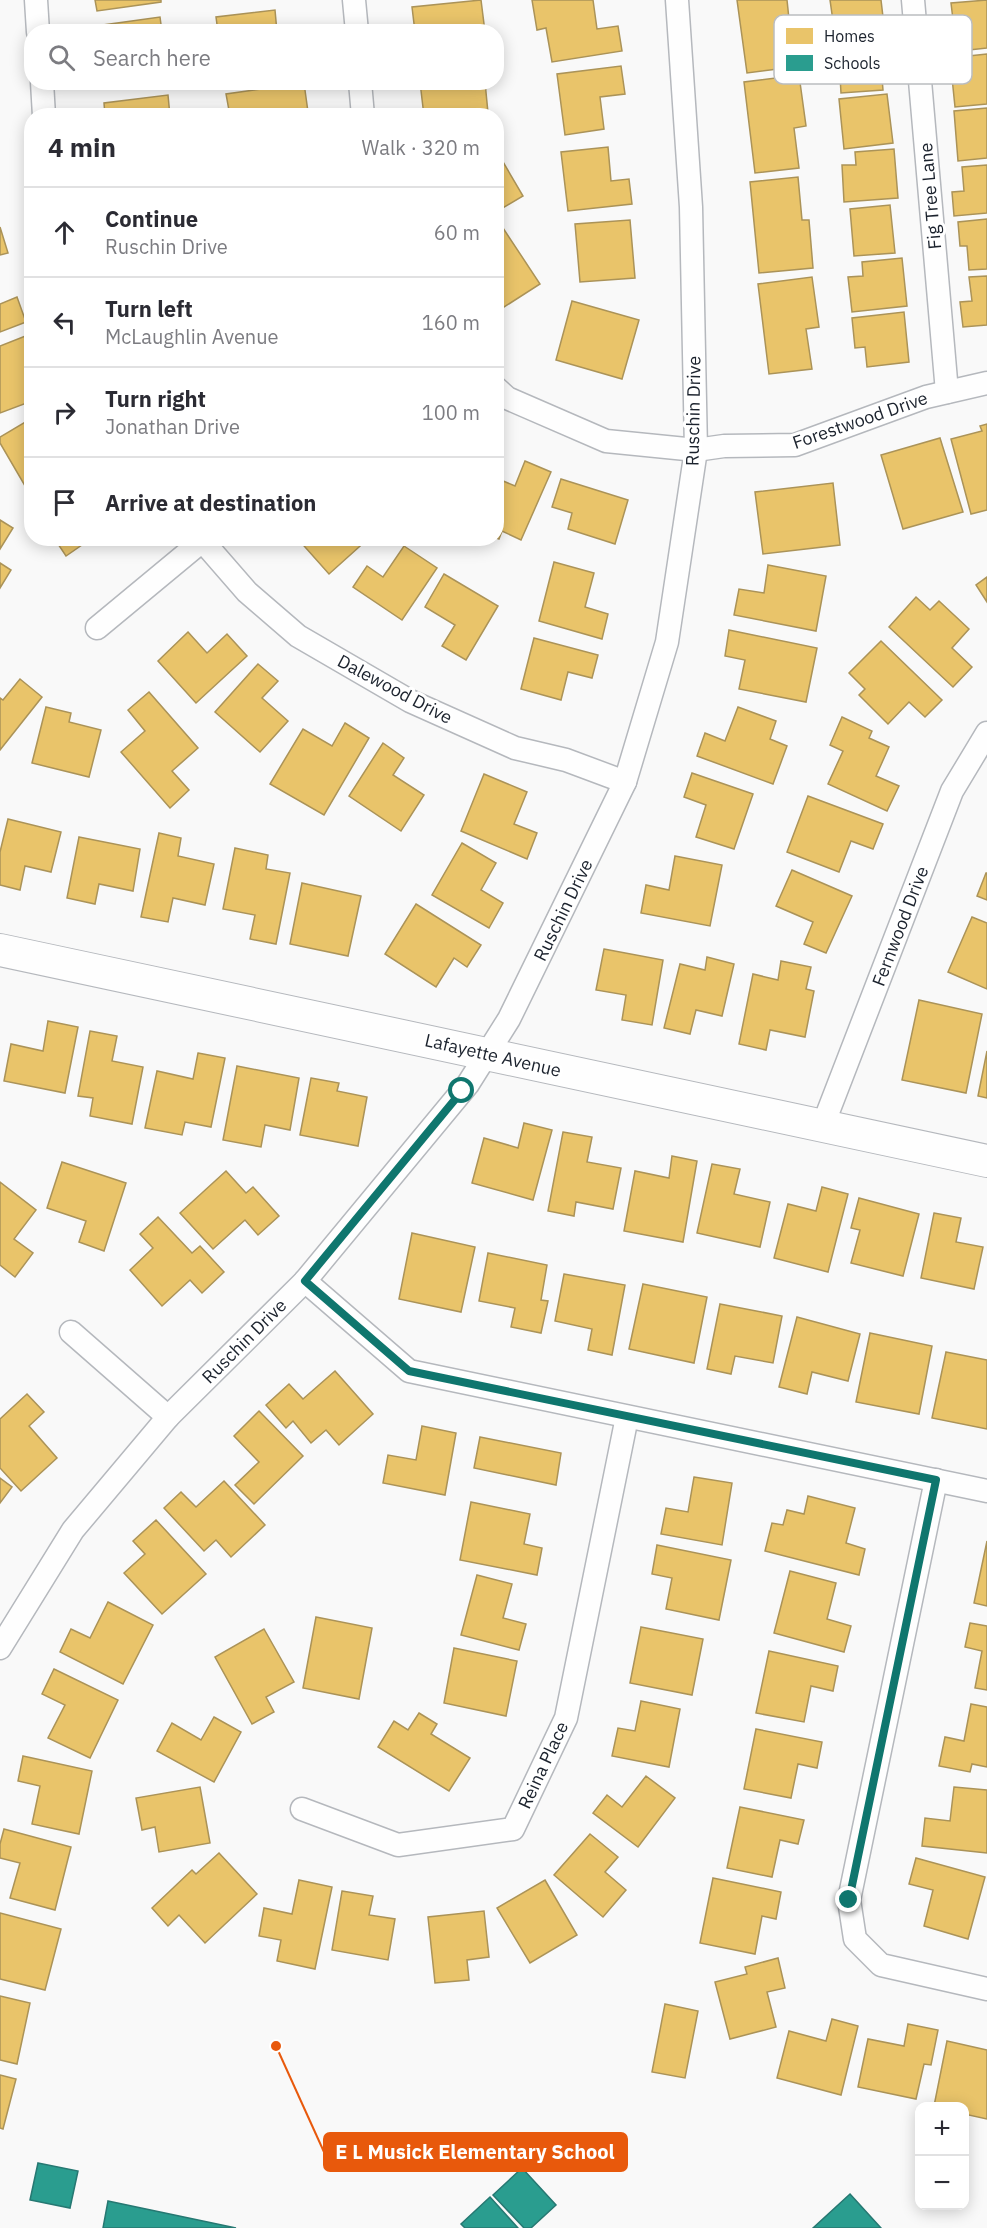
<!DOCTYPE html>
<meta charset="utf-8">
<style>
:root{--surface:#fff;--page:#f2f2f3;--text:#2b2b33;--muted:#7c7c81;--line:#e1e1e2}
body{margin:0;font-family:"IBM Plex Sans",sans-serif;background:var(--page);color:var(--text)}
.controls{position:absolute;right:18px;bottom:18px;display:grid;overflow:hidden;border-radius:12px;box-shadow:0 3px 15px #0003}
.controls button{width:54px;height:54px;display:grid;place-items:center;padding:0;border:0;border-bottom:2px solid var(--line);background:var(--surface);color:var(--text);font:30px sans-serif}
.stop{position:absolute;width:18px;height:18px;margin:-14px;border:4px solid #0f766e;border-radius:50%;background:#fff}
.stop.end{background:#0f766e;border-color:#fff;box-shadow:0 2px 6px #0008}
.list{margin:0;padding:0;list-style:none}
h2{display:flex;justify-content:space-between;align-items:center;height:78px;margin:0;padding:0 24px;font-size:26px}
h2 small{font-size:20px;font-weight:400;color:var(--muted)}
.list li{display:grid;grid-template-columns:39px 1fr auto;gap:18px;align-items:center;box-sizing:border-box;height:90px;padding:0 24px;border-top:2px solid var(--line)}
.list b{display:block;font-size:22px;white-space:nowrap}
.list p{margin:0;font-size:20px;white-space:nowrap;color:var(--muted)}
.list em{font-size:20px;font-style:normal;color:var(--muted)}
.icon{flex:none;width:33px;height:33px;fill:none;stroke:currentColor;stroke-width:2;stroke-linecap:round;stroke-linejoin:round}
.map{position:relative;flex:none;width:987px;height:2228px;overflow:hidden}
.search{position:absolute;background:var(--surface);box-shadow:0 3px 15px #0003;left:24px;top:24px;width:480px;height:66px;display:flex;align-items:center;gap:15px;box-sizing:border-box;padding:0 21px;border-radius:24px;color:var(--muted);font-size:22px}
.panel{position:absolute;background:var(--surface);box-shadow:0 3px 15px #0003;left:24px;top:108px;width:480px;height:438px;border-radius:24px}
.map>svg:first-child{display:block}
.homes{fill:#e9c46a;stroke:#ab9358;stroke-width:1.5}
.schools{fill:#2a9d8f;stroke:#267872;stroke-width:1.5}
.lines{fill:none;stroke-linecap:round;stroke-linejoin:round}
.street-casing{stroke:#b5b8bd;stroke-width:25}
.secondary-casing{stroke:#b5b8bd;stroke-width:34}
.street{stroke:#fefefe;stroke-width:22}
.secondary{stroke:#fefefe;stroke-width:32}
.route{stroke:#0f766e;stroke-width:8}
.labels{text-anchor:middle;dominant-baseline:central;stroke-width:6;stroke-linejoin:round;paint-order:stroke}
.street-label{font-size:18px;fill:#1b222d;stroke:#fff}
.key{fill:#fff;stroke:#bbbdc0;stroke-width:1.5}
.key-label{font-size:16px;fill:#1b222d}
.leader{fill:none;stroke:#e8590c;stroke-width:2}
.callout-dot{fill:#e8590c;stroke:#fff;stroke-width:2}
.callout{fill:#e8590c;stroke:#e8590c;stroke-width:2}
.callout-label{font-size:20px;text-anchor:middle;font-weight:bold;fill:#fff}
</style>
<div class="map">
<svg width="987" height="2228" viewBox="0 0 987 2228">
<rect width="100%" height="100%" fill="#f9f9f9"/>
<!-- homes -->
<g class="homes">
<polygon points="95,0 161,0 161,2 97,11"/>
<polygon points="481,0 485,32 415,32 412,7"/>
<polygon points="532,0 593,0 597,29 618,26 622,51 552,62 546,28 537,30"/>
<polygon points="737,0 787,0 789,19 794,18 801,66 747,73"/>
<polygon points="830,0 881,0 885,34 842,38 840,20 833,21"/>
<polygon points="987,0 987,48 942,53 940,30 954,28 951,3"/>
<polygon points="275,10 277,32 218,32 216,17"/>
<polygon points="160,17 162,32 97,32 96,26"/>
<polygon points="879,40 883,90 841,93 838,43"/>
<polygon points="987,54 987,104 955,107 950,58"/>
<polygon points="621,66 625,94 600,97 604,129 565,135 557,74"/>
<polygon points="799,75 806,126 794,128 799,168 755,173 744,82"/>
<polygon points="420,82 485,82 488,113 475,116 424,116"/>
<polygon points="304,83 308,112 285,116 230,116 226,94"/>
<polygon points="887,94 893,143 844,149 839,99"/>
<polygon points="168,95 170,116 105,116 104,103"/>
<polygon points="987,108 987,158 958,161 954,111"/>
<polygon points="608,147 611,181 629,179 632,204 568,211 561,152"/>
<polygon points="894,149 898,198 844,202 842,165 856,165 855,152"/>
<polygon points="496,150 523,196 496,212"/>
<polygon points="987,165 987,213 954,216 952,192 964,191 962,167"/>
<polygon points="798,177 802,220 809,220 813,268 759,273 750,182"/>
<polygon points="890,205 895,253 854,256 850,209"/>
<polygon points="987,219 987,269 969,270 967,246 960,246 958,222"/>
<polygon points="630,220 635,278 580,282 575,224"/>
<polygon points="501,225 540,284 501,309 496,302 496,228"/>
<polygon points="0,227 8,253 0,255"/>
<polygon points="902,258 907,306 852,312 848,277 863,276 862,262"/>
<polygon points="987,276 987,325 963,327 960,302 972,301 969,277"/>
<polygon points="812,277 819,327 806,329 812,369 769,374 758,284"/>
<polygon points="17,297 26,322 0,332 0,304"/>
<polygon points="572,301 639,320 622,379 556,360"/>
<polygon points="904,312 909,362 867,367 865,347 855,348 852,318"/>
<polygon points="28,335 32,345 32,401 0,413 0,346"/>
<polygon points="32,418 32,489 28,491 0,443 0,437"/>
<polygon points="987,424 987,510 971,514 951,439 982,431 980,426"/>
<polygon points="940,438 963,512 903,529 881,455"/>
<polygon points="525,461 551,472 521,540 502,531 499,539 496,538 496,478 515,486"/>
<polygon points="561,479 628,500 615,544 568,529 572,513 552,507"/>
<polygon points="833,483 840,545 763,554 755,492"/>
<polygon points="0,520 13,528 0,549"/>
<polygon points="54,538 92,538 66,556"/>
<polygon points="297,538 369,538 329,574"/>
<polygon points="404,546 437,568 402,620 353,587 367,566 383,577"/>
<polygon points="554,562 594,573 585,607 608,614 602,639 539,621"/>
<polygon points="0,563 11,570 0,588"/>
<polygon points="768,565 826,576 816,631 734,615 739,589 764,593"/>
<polygon points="444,574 498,606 466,660 442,646 455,625 425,607"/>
<polygon points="987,577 987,602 976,585"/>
<polygon points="916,597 930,610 939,601 969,629 952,648 972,667 953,687 889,627"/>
<polygon points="729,630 817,648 806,702 739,689 745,660 725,656"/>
<polygon points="188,632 207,653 227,634 247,656 196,703 158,661"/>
<polygon points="534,638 598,655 592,678 568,672 561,700 521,689"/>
<polygon points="881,641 942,700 925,717 909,702 888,724 859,695 865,689 849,673"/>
<polygon points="258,664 278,681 262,698 288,721 260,752 215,712"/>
<polygon points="20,679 42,697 0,750 0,698 3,700"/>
<polygon points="149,692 198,748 172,771 189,790 170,808 121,752 145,731 128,710"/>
<polygon points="46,707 71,713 69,722 101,730 89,777 32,763"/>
<polygon points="738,707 776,721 770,739 787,746 773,784 697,756 705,733 725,741"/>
<polygon points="842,717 872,731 869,738 889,747 876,776 899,786 887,811 828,784 843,751 830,745"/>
<polygon points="345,723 369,738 324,815 270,784 303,729 332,746"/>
<polygon points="383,743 404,758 393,775 424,795 401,831 349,796"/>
<polygon points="692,773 753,794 734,849 696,837 706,805 684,797"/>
<polygon points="484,774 527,792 514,824 537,833 527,859 461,831"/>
<polygon points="808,796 883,824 873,849 851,841 839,872 787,852"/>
<polygon points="8,819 61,832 51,872 25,866 20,890 0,885 0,852"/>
<polygon points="159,833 181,838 178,856 214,864 205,905 173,898 168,922 141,917"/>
<polygon points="79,837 140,849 133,891 99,884 95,904 67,898"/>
<polygon points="462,843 496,863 481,890 503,903 489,928 432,895"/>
<polygon points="235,848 268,855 266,869 290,873 276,944 250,939 255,915 223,909"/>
<polygon points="675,856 722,865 710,926 641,913 646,885 669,890"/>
<polygon points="792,870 852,896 826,953 804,944 813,922 776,906"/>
<polygon points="986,873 987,873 987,900 977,896"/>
<polygon points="302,883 361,896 348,956 290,944"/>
<polygon points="416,904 481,945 467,967 454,958 436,987 385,954"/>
<polygon points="972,917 987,923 987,989 948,972"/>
<polygon points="604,949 663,960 652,1025 622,1020 626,995 596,990"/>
<polygon points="707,957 734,964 722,1016 696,1010 690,1034 664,1028 680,964 705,970"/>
<polygon points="781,961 811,967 806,989 814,991 805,1037 770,1030 766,1050 739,1044 753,974 778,980"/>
<polygon points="919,1000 982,1014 966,1093 902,1080"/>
<polygon points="48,1021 78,1027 65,1093 4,1081 11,1044 43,1051"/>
<polygon points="90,1031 117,1036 112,1061 143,1067 132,1124 90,1116 93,1098 78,1096"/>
<polygon points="987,1051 987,1098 978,1096"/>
<polygon points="198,1053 225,1058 211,1127 185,1122 182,1135 145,1128 157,1071 193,1079"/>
<polygon points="237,1066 299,1078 290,1130 265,1125 261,1147 223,1140"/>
<polygon points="311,1078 339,1083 337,1091 367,1097 358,1146 300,1135"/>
<polygon points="524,1123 552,1130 533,1200 472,1183 484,1138 518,1148"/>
<polygon points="563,1132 592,1137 587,1162 621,1168 613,1209 576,1202 574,1216 548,1211"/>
<polygon points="672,1156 697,1161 683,1242 624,1231 635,1171 669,1178"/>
<polygon points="62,1162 126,1183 104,1251 79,1242 86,1221 47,1208"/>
<polygon points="712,1164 740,1169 734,1194 770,1202 760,1247 697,1233"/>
<polygon points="226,1171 246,1193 253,1187 279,1216 258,1235 245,1220 213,1249 180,1213"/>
<polygon points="0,1182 36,1210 14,1239 33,1253 15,1277 0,1265"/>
<polygon points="822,1187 848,1194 828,1272 774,1258 788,1204 816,1211"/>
<polygon points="859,1198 919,1214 903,1276 851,1263 860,1230 851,1228"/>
<polygon points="934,1213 961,1218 956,1242 983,1247 974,1289 921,1278"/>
<polygon points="158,1217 192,1253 200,1246 224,1272 202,1293 190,1280 162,1306 130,1270 153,1248 140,1234"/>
<polygon points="412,1233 475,1247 461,1312 399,1299"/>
<polygon points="488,1253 547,1265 541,1300 548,1301 541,1333 511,1327 515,1308 479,1301"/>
<polygon points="564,1274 625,1285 612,1355 588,1350 592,1329 555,1321"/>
<polygon points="643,1284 707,1297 694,1363 629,1349"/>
<polygon points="720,1304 782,1316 773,1363 735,1356 731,1374 707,1369"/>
<polygon points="797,1317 860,1334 848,1381 812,1372 807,1394 779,1387"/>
<polygon points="870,1333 932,1346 919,1414 856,1402"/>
<polygon points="946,1352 987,1360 987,1429 932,1418"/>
<polygon points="335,1371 373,1414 339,1445 326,1430 311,1443 293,1421 286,1428 266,1405 289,1384 303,1399"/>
<polygon points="27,1394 44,1412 29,1426 57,1458 21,1491 0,1468 0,1419"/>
<polygon points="259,1411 303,1456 254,1504 235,1485 259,1462 234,1436"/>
<polygon points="422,1426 456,1433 445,1495 383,1483 388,1455 416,1460"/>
<polygon points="480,1437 561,1453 556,1485 474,1468"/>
<polygon points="694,1477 732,1483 722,1545 661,1534 666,1508 688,1512"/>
<polygon points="0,1478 12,1487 0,1503"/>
<polygon points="224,1481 265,1525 231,1557 216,1540 204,1551 164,1508 181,1492 196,1507"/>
<polygon points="808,1496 855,1508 846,1543 865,1549 859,1575 765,1551 772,1523 783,1525 787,1510 804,1514"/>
<polygon points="471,1502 530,1514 524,1544 542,1548 537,1575 460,1560"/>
<polygon points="156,1520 206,1574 162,1614 124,1573 145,1554 133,1541"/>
<polygon points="987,1541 987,1606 974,1603"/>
<polygon points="657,1545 731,1560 719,1620 666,1609 672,1578 652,1574"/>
<polygon points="790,1571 836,1583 827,1619 851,1626 844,1652 774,1633"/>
<polygon points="477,1575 512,1584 503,1618 526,1624 519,1650 461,1635"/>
<polygon points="108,1602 153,1625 123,1684 60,1652 71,1629 90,1638"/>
<polygon points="316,1617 372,1628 359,1699 303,1688"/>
<polygon points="970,1623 987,1626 987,1690 975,1688 982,1651 965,1647"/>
<polygon points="641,1627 703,1639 692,1695 630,1683"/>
<polygon points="264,1629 294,1682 266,1697 274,1712 252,1724 215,1657"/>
<polygon points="454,1648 517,1661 506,1716 444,1703"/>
<polygon points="769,1651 838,1666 833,1691 811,1686 804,1722 756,1713"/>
<polygon points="54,1669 118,1700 90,1758 48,1738 65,1705 42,1694"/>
<polygon points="641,1701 680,1709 669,1767 612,1756 618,1728 635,1731"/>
<polygon points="971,1704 987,1707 987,1767 972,1764 970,1772 939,1766 945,1737 964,1741"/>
<polygon points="419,1713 437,1724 431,1734 470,1758 449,1791 378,1747 394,1721 408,1730"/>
<polygon points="214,1717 241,1732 214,1782 157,1751 172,1723 201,1740"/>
<polygon points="756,1729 822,1742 817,1768 798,1764 791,1798 744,1789"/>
<polygon points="23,1756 92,1771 79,1834 32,1824 40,1786 18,1781"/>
<polygon points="646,1776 675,1798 638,1847 593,1813 607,1795 622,1807"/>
<polygon points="200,1787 210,1843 159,1852 155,1827 142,1830 136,1798"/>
<polygon points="954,1787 987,1790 987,1853 922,1846 925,1818 950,1821"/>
<polygon points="740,1807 804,1820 798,1844 780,1840 772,1877 727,1868"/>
<polygon points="4,1829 71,1847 55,1910 10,1898 20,1863 0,1858 0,1844"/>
<polygon points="590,1834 618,1857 605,1872 626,1890 603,1917 554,1875"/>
<polygon points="219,1853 257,1894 205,1943 179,1915 168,1926 152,1908 192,1870 196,1874"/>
<polygon points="916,1858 985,1877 968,1939 924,1926 933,1890 909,1884"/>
<polygon points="713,1878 781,1892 776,1919 762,1916 755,1954 700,1943"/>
<polygon points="299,1880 332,1887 315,1969 277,1961 281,1940 259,1936 264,1908 292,1914"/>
<polygon points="545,1880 577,1935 530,1963 497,1908"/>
<polygon points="342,1891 373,1896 369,1915 395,1919 388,1960 332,1950"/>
<polygon points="484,1911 489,1957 467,1960 469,1980 435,1983 428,1917"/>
<polygon points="0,1913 61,1929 45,1990 0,1979"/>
<polygon points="778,1958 785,1988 767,1992 776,2027 730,2039 715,1982 747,1974 745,1967"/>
<polygon points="0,1996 30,2003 17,2064 0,2060"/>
<polygon points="665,2004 698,2011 685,2078 652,2072"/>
<polygon points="832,2019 858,2026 841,2095 777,2078 789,2031 826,2041"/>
<polygon points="908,2024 938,2030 931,2065 924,2064 916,2099 858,2087 868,2039 904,2046"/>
<polygon points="947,2041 987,2050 987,2119 964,2114 964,2106 934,2106"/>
<polygon points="0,2075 16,2079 3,2129 0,2128"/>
</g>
<!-- schools -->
<g class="schools">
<polygon points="38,2163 78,2171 70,2208 30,2200"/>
<polygon points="522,2168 556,2205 531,2228 524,2228 493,2195"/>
<polygon points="850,2194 881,2228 813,2228"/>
<polygon points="490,2197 518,2228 465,2228 461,2224"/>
<polygon points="108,2201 236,2228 103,2228"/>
</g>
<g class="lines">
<defs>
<g id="street">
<polyline points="36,0 38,32"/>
<polyline points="354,0 357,32"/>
<polyline points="913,0 947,392"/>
<polyline points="42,82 44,116"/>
<polyline points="360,82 363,116"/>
<polyline points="496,388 507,398 606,441 696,450 724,446 795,445 926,397 987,383"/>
<polyline points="200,538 247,592 298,636 410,701 515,748 566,760 625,782"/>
<polyline points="97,628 202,541"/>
<polyline points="823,1125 952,791 987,733"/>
<polyline points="305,1281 409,1371 987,1491"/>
<polyline points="71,1332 168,1417"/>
<polyline points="936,1480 849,1900 855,1939 881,1965 987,1989"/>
<polyline points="0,1648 73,1530 168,1417 305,1281 468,1084 509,1019 625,782 667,642 696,450 691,207 677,0"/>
<polyline points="302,1809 398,1845 513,1829 566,1718 627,1417"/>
</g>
<polyline id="secondary" points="0,950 987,1161"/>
</defs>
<!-- street casing -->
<use href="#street" class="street-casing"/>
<!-- secondary casing -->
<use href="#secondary" class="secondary-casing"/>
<!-- street -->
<use href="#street" class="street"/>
<!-- secondary -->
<use href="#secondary" class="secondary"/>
</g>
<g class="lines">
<!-- route -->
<polyline class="route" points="462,1091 305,1281 409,1371 936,1480 849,1900"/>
</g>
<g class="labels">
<!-- street labels -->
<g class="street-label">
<text transform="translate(930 196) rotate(-95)">Fig Tree Lane</text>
<text transform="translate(693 411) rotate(-89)">Ruschin Drive</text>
<text transform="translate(860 420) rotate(-19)">Forestwood Drive</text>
<text transform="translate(395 689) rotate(28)">Dalewood Drive</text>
<text transform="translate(563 910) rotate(-64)">Ruschin Drive</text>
<text transform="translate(900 926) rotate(-69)">Fernwood Drive</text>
<text transform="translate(493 1055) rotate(13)">Lafayette Avenue</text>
<text transform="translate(244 1341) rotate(-45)">Ruschin Drive</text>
<text transform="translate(543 1765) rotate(-65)">Reina Place</text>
</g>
</g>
<!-- legend -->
<rect x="774" y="15" width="198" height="69" rx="9" class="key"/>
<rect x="786" y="28" width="27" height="16" fill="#e9c46a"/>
<rect x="786" y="55" width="27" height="16" fill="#2a9d8f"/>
<g class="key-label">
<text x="824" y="42">Homes</text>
<text x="824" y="69">Schools</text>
</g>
<!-- callouts -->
<path class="leader" d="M276 2046L324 2152"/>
<circle class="callout-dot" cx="276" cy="2046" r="6"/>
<rect class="callout" x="324" y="2133" width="303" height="38" rx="6"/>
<g class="callout-label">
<text x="475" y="2159">E L Musick Elementary School</text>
</g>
</svg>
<div class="controls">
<button>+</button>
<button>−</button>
</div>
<div class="stop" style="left:462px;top:1091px"></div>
<div class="stop end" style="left:849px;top:1900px"></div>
<div class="search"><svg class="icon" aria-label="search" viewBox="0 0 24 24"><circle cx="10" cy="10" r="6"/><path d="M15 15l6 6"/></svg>Search here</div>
<section class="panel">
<h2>4 min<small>Walk · 320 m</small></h2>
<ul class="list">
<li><svg class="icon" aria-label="ahead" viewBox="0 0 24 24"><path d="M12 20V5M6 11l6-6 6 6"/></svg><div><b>Continue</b><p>Ruschin Drive</p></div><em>60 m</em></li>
<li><svg class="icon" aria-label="left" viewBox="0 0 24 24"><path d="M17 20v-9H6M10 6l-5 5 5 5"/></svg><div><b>Turn left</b><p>McLaughlin Avenue</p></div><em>160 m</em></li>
<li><svg class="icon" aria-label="right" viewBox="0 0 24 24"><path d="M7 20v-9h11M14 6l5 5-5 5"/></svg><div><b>Turn right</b><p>Jonathan Drive</p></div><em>100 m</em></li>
<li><svg class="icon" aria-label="arrive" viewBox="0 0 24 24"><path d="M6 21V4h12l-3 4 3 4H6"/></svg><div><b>Arrive at destination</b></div></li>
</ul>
</section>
</div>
